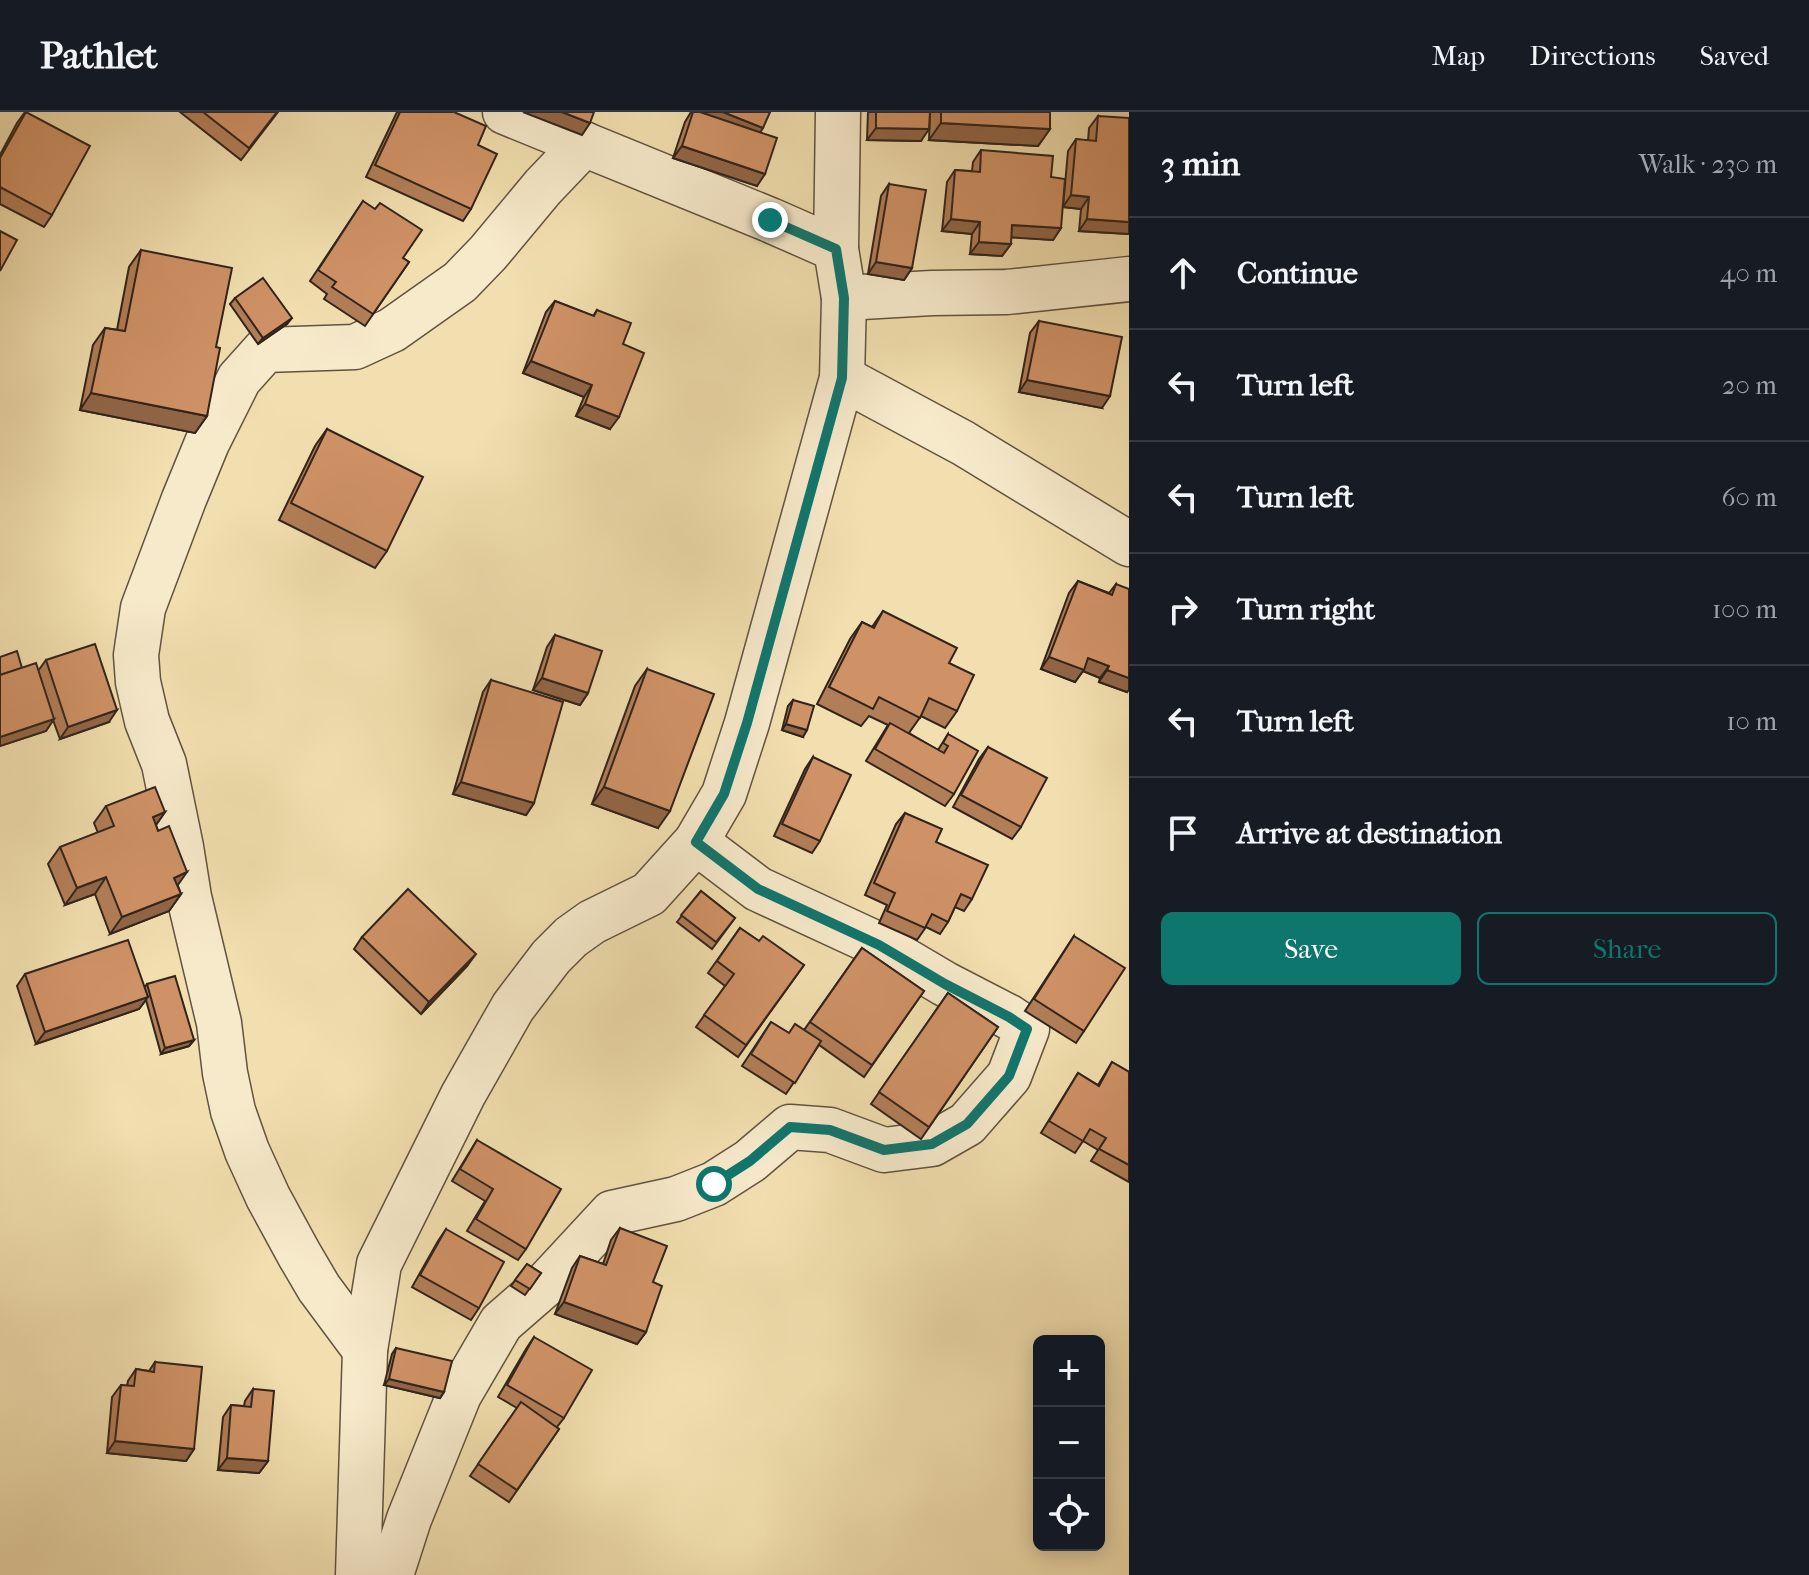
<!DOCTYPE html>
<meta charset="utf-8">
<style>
:root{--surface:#171b24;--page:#20242c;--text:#f1f3f6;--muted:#9ea1a6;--line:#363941;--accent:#0f766e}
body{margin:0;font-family:"IM FELL French Canon",serif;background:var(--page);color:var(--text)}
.controls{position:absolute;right:24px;bottom:24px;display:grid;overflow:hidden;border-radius:12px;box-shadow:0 4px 20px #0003}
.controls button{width:72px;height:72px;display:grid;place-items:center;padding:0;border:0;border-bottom:2px solid var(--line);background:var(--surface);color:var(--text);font:40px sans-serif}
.stop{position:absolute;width:24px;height:24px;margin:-18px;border:6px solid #0f766e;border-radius:50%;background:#fff}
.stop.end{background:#0f766e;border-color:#fff;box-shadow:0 2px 8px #0008}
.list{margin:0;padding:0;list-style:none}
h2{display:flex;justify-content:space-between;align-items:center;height:104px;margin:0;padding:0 32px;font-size:34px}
h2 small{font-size:26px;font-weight:400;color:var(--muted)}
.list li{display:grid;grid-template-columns:52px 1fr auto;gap:24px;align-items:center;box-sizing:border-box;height:112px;padding:0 32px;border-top:2px solid var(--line)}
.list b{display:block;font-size:30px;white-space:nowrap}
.list em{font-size:26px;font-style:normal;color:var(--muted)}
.actions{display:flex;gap:16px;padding:24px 32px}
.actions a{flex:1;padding:18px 0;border:2px solid var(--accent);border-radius:12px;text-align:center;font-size:28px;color:var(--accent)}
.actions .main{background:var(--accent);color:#fff}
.icon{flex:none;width:44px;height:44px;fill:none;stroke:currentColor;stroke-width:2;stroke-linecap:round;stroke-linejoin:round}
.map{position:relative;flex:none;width:1129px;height:1463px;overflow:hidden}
header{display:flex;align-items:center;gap:48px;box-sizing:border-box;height:112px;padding:0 40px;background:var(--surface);border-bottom:2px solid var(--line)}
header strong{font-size:38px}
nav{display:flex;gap:44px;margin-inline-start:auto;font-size:28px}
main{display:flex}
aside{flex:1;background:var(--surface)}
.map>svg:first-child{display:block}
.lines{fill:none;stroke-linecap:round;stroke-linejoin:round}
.minor-casing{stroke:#615341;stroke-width:47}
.minor{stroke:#f7eacb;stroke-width:44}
.wall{fill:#b27e58;stroke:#31241c;stroke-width:2}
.shaded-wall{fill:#916647;stroke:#31241c;stroke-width:2}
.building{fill:#cf9266;stroke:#31241c;stroke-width:2}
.route{stroke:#0f766e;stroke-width:10}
</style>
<header>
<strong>Pathlet</strong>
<nav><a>Map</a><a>Directions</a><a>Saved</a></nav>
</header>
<main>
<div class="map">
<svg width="1129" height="1463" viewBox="0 0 1129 1463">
<rect width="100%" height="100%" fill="#f2dfaf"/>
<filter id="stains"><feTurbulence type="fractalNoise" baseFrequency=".0025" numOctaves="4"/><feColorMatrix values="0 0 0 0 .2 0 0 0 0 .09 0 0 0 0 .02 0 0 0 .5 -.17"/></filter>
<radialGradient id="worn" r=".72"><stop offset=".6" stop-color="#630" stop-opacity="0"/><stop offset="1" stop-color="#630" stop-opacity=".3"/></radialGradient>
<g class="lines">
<defs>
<g id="minor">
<polyline points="505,0 770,108 836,137"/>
<polyline points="844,186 932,181 1007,180 1129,167"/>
<polyline points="842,266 963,331 1129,432"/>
<polyline points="365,1238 319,1176 299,1142 268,1085 247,1039 233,999 225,961 219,911 189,785 181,735 164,652 147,609 138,570 136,543 143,496 184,387 207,331 239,267 265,238 355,235 392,218 460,170 488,141 543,75 584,32"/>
<polyline points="358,1463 365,1238 379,1152 463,983 513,895 551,845 571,825 592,810 649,782 696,730 724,682 747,611 842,266 844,186 836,137 838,0"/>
<polyline points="391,1463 409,1407 459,1283 501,1211 548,1170 612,1101 676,1087 714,1072 750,1049 790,1015 830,1018 884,1038 932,1032 967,1012 1009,964 1027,917 1009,905 945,872 879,833 758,777 696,730"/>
</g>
</defs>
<!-- minor casing -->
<use href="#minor" class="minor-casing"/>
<!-- minor -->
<use href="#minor" class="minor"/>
</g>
<!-- wall -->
<g class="wall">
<polygon points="25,0 52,103 44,115 0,92 0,43 17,11"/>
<polygon points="180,0 278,0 241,48"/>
<polygon points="397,0 454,0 478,33 471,97 463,109 366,65"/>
<polygon points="691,0 770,0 760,20 757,74 673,46 685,10"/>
<polygon points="868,0 930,0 921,29 867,28"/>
<polygon points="930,0 1050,0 1050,17 1038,34 929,28"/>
<polygon points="1098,4 1129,122 1079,119 1081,97 1063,95 1068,39 1076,27 1088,29 1089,16"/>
<polygon points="981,38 1051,65 1061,116 1053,128 1011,125 1011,132 1002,144 970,142 972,122 942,119 947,70 955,58 972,59 973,50"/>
<polygon points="889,72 912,156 904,168 868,162 881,84"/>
<polygon points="363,89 403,146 409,150 365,214 324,187 327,182 310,169"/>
<polygon points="141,138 216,235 207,304 195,321 80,298 93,233 105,216 117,218 129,155"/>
<polygon points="235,186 287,212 258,232 230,192"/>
<polygon points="555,189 593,204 597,198 623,232 610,317 576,304 584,285 523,261 546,200"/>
<polygon points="1039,209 1102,296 1019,280 1030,221"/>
<polygon points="327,317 387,439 375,456 279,408 315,334"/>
<polygon points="1078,469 1109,481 1116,472 1127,580 1099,570 1100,566 1083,559 1075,570 1041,557 1069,481"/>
<polygon points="883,499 949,551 957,599 945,616 921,604 909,621 938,638 948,622 954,682 945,694 866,649 888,613 869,604 861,614 817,592 850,527 862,510 872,515"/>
<polygon points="555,523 588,581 580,593 533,578 547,535"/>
<polygon points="0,545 22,556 38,559 46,548 109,610 60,627 53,608 46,619 0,634"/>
<polygon points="647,557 658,716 592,692 635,574"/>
<polygon points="491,568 534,691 526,703 453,682 483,580"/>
<polygon points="793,588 803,625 782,618 788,594"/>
<polygon points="988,635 1021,715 1012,727 953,695 979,647"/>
<polygon points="813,645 820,729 812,741 774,724 805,657"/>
<polygon points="106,694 165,700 156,713 181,782 169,799 110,822 95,782 65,793 48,752 60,735 98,721 94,711"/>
<polygon points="905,701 936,730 972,787 964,799 955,795 948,810 940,822 926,815 917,828 879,811 887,793 865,783 896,712"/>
<polygon points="701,779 735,806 712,837 677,810"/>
<polygon points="740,816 759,829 804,853 738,945 696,915 725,874 708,861"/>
<polygon points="1074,824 1084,919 1076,931 1025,899"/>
<polygon points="362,825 467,854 421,902 354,837"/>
<polygon points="862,836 924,879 864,965 819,933 786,982 742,954 771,910 789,921 804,918"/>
<polygon points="25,862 144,876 147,872 194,928 189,934 161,942 146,888 139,897 36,932 17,874"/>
<polygon points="948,881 998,915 921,1027 871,992"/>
<polygon points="1112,950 1129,960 1129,1070 1091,1049 1098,1038 1083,1029 1075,1041 1041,1021 1078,961 1098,973"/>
<polygon points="477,1028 526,1137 518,1148 467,1119 485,1089 452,1069"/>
<polygon points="620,1116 653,1170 646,1220 637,1232 555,1202 572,1156 580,1144 603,1152 611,1128"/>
<polygon points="446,1117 479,1196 471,1208 412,1175 438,1129"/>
<polygon points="527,1152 541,1161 525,1183 511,1174"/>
<polygon points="534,1225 564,1306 557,1315 559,1317 509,1390 470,1364 517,1296 498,1285 526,1237"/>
<polygon points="396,1236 444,1280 440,1286 384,1273 392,1242"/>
<polygon points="155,1250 194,1337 186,1349 107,1341 112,1285 121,1273 127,1274 128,1269 136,1257 149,1259"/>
<polygon points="253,1277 268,1349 259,1361 218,1358 223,1305 231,1293 244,1294 245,1289"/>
</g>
<!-- shaded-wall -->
<g class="shaded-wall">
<polygon points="523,0 562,0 590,11 582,23"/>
<polygon points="693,0 723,0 763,16 755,28"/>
<polygon points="941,11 1050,17 1038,34 929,28"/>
<polygon points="876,16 929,17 921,29 867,28"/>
<polygon points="682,34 765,62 757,74 673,46"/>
<polygon points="1071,83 1089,85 1081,97 1063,95"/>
<polygon points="951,107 980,110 972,122 942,119"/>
<polygon points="1087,107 1129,110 1129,122 1079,119"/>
<polygon points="1012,113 1061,116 1053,128 1004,125"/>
<polygon points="979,130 1011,132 1002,144 970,142"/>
<polygon points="876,150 912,156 904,168 868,162"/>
<polygon points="292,206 287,212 258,232 263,226"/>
<polygon points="531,249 592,273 584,285 523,261"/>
<polygon points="1027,268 1110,284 1102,296 1019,280"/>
<polygon points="91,281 207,304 195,321 80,298"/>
<polygon points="585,292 619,305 610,317 576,304"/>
<polygon points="1049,545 1088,546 1109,554 1100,566 1083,559 1075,570 1041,557"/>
<polygon points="1107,558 1129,566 1129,578 1127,580 1099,570"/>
<polygon points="542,566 588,581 580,593 533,578"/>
<polygon points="117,598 109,610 60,627 68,615"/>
<polygon points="54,607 46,619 0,634 0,625"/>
<polygon points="786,612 807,618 803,625 782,618"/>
<polygon points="461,670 534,691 526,703 453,682"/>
<polygon points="604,675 670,699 658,716 592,692"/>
<polygon points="165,700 153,717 153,705"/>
<polygon points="187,760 175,777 174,766"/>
<polygon points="106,765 95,782 65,793 77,776"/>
<polygon points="181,782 169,799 110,822 122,805"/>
<polygon points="476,842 467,854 421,902 429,890"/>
<polygon points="148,885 139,897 36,932 45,920"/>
<polygon points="194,928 189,934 161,942 165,936"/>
<polygon points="564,1190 646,1220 637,1232 555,1202"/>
<polygon points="389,1267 444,1280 440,1286 384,1273"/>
<polygon points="115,1329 194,1337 186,1349 107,1341"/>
<polygon points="227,1346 268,1349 259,1361 218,1358"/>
</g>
<!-- building -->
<g class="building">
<polygon points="26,0 90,34 52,103 0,75 0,46"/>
<polygon points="203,0 277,0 249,36"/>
<polygon points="400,0 454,0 486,14 478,33 497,42 471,97 375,53"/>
<polygon points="562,0 594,0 590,11"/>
<polygon points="693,0 700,0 777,26 765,62 682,34"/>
<polygon points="723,0 770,0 763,16"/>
<polygon points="876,0 930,0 929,17 876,16"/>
<polygon points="941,0 1050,0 1050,17 941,11"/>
<polygon points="1098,4 1129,6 1129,110 1087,107 1089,85 1071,83 1076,27 1096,29"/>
<polygon points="981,38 1053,44 1051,65 1065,67 1061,116 1012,113 1011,132 979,130 980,110 951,107 955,58 980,60"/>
<polygon points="889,72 926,78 912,156 876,150"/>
<polygon points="363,89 375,97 380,91 422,118 403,146 409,150 373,202 332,175 336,170 318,158"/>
<polygon points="0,119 17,128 0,159"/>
<polygon points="141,138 232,156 216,235 220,236 207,304 91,281 105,216 125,219"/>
<polygon points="263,166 292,206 263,226 235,186"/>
<polygon points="555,189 594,204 597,198 631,211 623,232 644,241 619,305 585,292 592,273 531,249"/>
<polygon points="1039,209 1122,225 1110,284 1027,268"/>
<polygon points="327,317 423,365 387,439 291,391"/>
<polygon points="1078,469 1112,483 1116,472 1129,477 1129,566 1107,558 1109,554 1088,546 1084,558 1049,545"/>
<polygon points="883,499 957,536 949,551 974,563 957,599 929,586 920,606 879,585 873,597 829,575 862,510 874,516"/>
<polygon points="555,523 602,539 588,581 542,566"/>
<polygon points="95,532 117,598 68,615 46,548"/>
<polygon points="17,539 22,556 0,563 0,545"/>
<polygon points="36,551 54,607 0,625 0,563"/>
<polygon points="647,557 714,582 670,699 604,675"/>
<polygon points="491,568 563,590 534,691 461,670"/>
<polygon points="793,588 814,594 807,618 786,612"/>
<polygon points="890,611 944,641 948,634 943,631 948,622 978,639 954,682 875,637"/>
<polygon points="988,635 1047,666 1021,715 961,683"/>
<polygon points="813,645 851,663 820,729 782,712"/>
<polygon points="155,675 165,700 153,705 158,719 169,714 187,760 174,766 181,782 122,805 106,765 77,776 60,735 114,714 106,694"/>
<polygon points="905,701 942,717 936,730 988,753 972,787 961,782 948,810 932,802 925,816 887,799 895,781 874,771"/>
<polygon points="408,777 476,842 429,890 362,825"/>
<polygon points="701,779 735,806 716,830 681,803"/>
<polygon points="740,816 759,829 763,824 804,853 746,933 704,903 734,862 717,849"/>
<polygon points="1074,824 1125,856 1084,919 1034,887"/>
<polygon points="128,828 148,885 45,920 25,862"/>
<polygon points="862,836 924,879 872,953 810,910"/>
<polygon points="175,864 194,928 165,936 147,872"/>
<polygon points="948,881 998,915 929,1015 879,980"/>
<polygon points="771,910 789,921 795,912 821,929 795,971 751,942"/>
<polygon points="1112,950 1129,960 1129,1053 1099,1037 1106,1026 1090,1017 1083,1029 1049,1009 1078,961 1099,974"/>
<polygon points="477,1028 561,1077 526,1137 476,1107 493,1077 460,1057"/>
<polygon points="620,1116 667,1134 653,1170 662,1174 646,1220 564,1190 580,1144 606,1153"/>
<polygon points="446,1117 504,1150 479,1196 420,1163"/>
<polygon points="527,1152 541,1161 530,1177 515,1168"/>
<polygon points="534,1225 592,1258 564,1306 507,1273"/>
<polygon points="396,1236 452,1249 444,1280 389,1267"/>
<polygon points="155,1250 202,1255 194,1337 115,1329 121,1273 134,1274 136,1257 154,1260"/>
<polygon points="253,1277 274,1279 268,1349 227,1346 231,1293 251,1295"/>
<polygon points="521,1290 559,1317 517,1378 478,1352"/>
</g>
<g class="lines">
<!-- route -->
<polyline class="route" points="714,1072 750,1049 790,1015 830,1018 884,1038 932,1032 967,1012 1009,964 1027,917 1009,905 945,872 879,833 758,777 696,730 724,682 747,611 842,266 844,186 836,137 770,108"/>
</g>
<rect width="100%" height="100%" filter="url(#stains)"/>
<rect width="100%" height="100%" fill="url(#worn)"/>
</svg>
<div class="controls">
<button>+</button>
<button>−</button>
<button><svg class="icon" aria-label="locate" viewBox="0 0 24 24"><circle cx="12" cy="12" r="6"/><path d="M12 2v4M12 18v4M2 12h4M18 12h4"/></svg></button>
</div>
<div class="stop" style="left:714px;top:1072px"></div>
<div class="stop end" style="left:770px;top:108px"></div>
</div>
<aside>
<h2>3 min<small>Walk · 230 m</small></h2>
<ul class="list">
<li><svg class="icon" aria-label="ahead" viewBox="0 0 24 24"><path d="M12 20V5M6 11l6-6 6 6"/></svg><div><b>Continue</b></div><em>40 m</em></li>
<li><svg class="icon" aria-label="left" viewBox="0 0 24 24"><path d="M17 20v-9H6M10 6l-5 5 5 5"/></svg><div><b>Turn left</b></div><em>20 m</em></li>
<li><svg class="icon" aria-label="left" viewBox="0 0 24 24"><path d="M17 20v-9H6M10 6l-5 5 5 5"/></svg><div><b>Turn left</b></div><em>60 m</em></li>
<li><svg class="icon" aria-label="right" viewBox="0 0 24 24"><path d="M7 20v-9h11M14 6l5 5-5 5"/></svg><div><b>Turn right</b></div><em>100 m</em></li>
<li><svg class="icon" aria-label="left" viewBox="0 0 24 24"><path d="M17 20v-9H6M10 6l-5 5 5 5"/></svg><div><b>Turn left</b></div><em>10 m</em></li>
<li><svg class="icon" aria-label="arrive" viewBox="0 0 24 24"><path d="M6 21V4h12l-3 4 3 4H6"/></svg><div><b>Arrive at destination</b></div></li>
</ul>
<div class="actions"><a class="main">Save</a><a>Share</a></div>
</aside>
</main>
